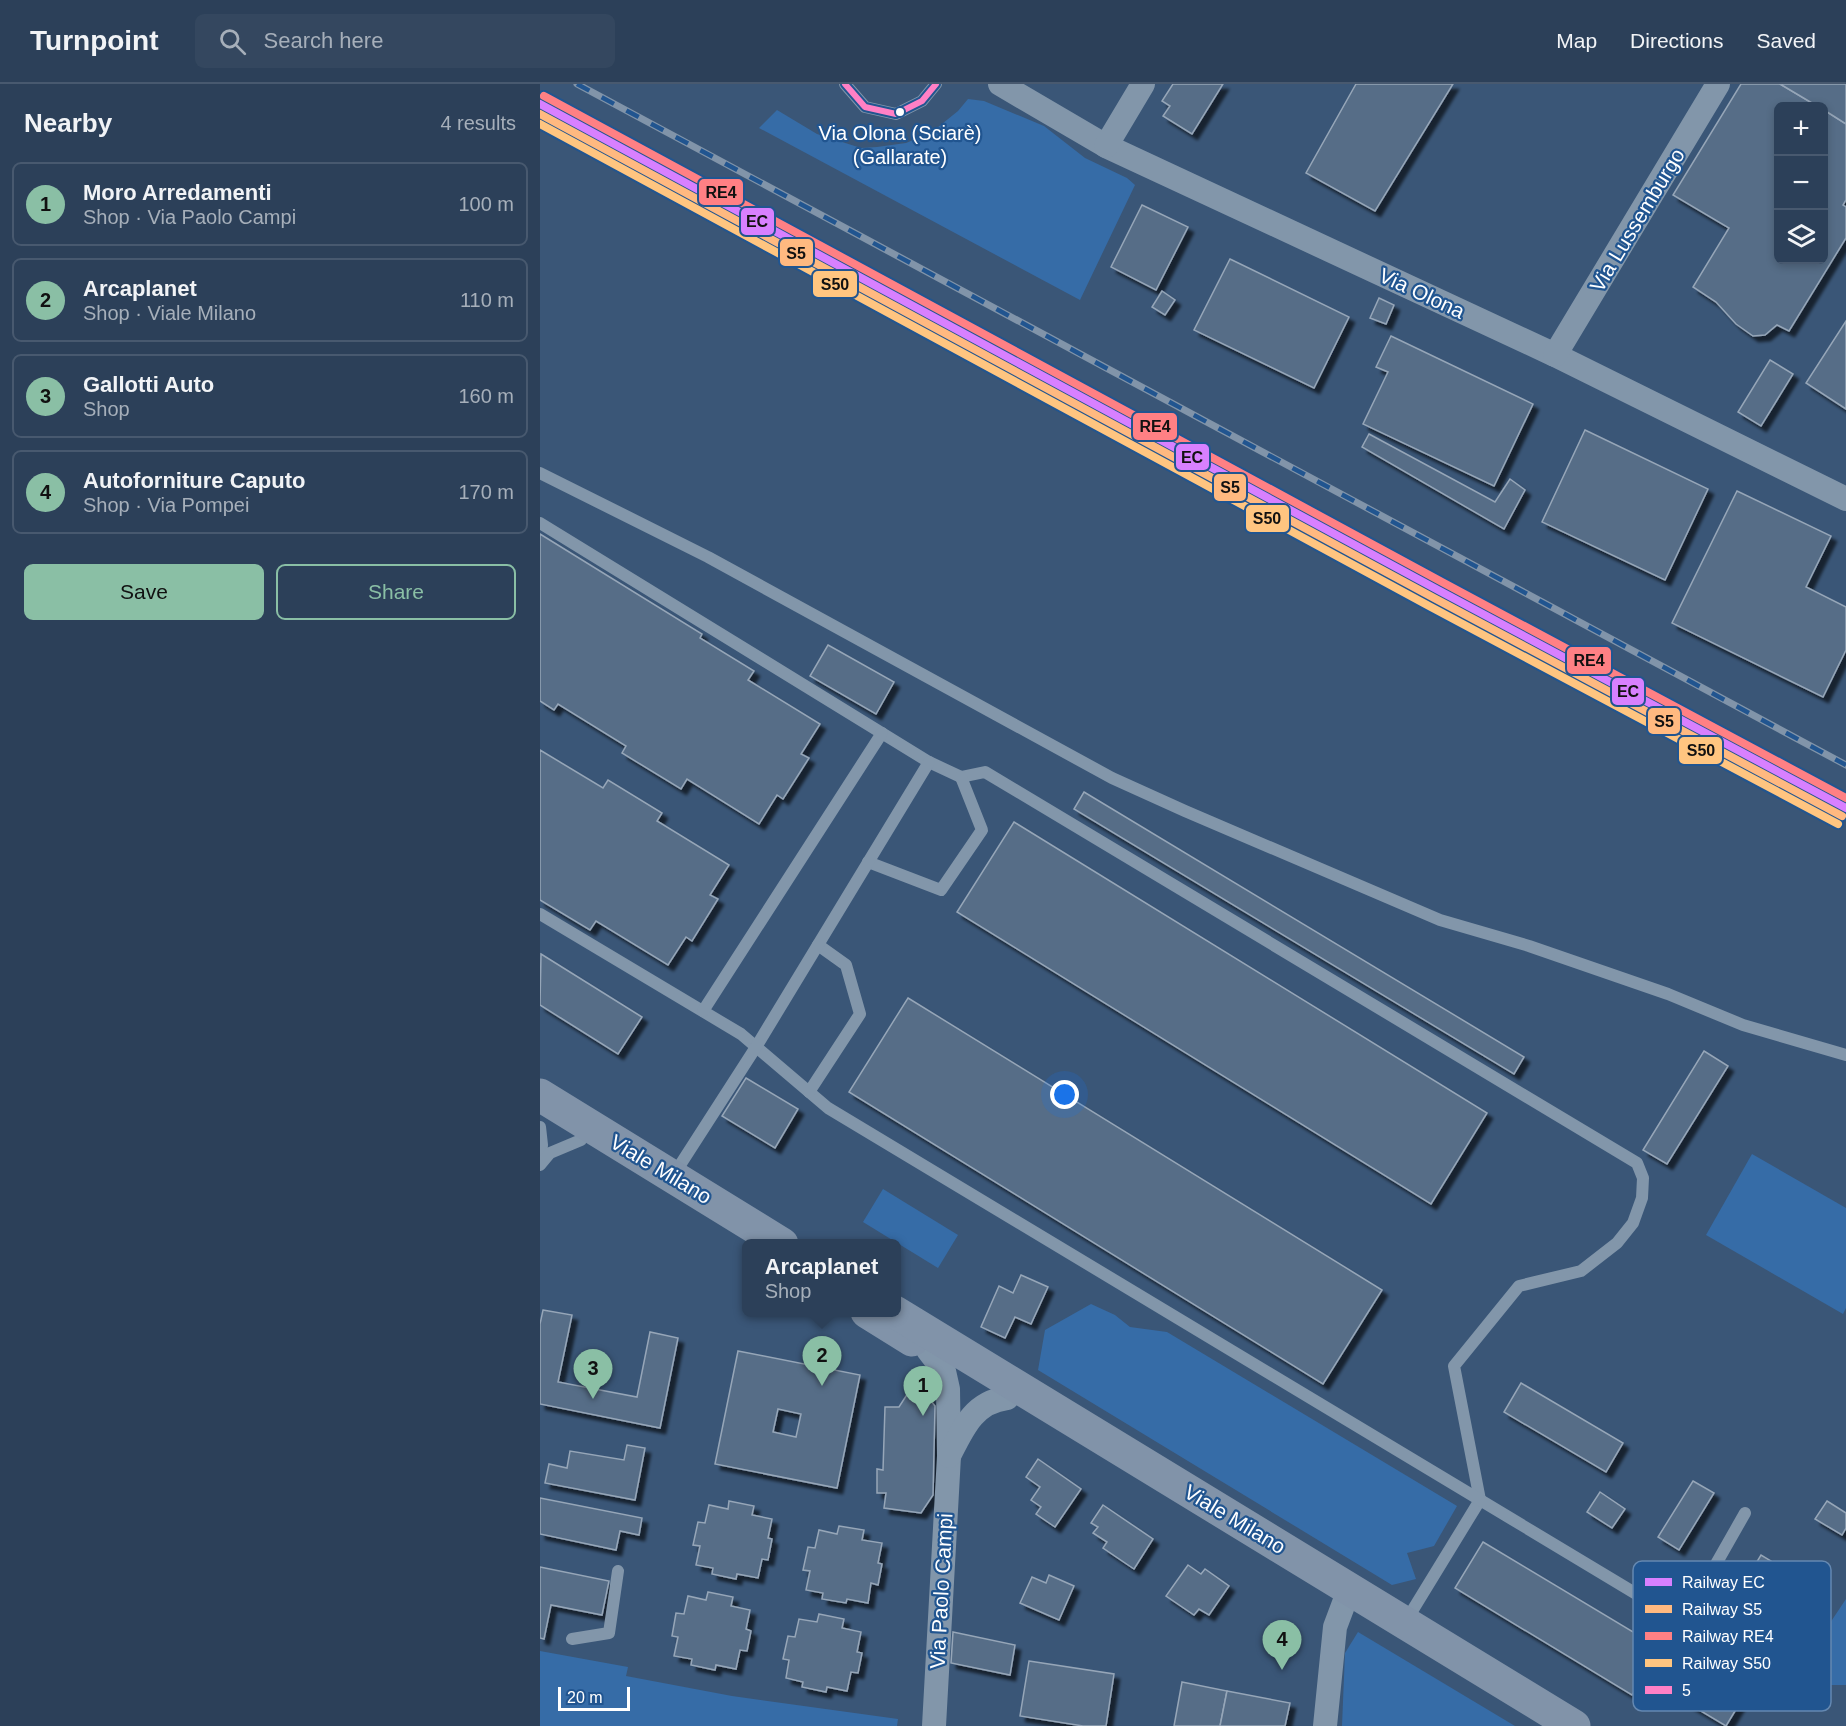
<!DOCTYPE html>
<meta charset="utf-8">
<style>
:root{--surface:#2c4059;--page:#34475f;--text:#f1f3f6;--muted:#a6afba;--line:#48596f;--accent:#8abfa5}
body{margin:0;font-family:Arial,sans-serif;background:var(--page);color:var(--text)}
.controls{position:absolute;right:18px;top:18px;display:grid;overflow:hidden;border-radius:9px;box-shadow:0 3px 9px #0003}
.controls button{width:54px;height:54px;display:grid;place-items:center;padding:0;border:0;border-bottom:2px solid var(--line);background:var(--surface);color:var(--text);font:30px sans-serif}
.scale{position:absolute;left:18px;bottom:15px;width:72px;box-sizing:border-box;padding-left:6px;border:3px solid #fff;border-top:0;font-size:16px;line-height:21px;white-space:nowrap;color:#fff;-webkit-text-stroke:4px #215590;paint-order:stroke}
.you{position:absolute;left:525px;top:1011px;width:21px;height:21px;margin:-15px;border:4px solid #fff;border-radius:50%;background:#1a73e8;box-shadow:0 0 0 9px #1a73e833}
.badge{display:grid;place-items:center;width:39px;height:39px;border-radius:50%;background:var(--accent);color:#111;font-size:20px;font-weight:700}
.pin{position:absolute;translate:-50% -50px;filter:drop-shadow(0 2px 3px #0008)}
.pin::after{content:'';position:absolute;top:32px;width:21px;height:18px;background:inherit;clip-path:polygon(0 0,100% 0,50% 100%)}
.popup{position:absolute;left:202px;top:1155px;width:159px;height:78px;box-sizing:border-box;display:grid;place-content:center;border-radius:9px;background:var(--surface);filter:drop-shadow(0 2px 4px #0005);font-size:20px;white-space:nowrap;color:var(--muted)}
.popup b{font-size:22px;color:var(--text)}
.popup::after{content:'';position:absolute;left:50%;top:100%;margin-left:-12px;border:12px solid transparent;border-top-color:var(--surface)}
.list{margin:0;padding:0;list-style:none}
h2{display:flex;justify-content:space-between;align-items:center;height:78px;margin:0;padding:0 24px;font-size:26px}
h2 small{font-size:20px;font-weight:400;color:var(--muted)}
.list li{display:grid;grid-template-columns:39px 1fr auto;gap:18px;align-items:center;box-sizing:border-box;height:84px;margin:0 12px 12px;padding:0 12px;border:2px solid var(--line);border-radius:9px}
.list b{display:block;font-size:22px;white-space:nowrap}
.list p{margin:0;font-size:20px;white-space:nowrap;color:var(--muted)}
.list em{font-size:20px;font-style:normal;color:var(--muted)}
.actions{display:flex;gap:12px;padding:18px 24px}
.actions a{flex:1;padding:14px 0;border:2px solid var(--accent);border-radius:9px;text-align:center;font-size:21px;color:var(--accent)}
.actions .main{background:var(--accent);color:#111}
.icon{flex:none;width:33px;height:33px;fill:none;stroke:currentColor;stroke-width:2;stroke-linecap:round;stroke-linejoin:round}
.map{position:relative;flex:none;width:1306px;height:1642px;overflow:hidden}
header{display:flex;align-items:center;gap:36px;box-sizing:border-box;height:84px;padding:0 30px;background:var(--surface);border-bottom:2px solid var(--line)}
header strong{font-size:28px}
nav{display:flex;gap:33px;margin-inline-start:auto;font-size:21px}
.search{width:420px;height:54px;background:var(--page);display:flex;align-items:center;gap:15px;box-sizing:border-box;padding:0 21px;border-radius:9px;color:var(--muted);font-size:22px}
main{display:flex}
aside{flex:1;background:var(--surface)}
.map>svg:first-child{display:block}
.green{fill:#366ca7}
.building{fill:#566d87;stroke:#96a6b8;stroke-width:1.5;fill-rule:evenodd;filter:url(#shadow)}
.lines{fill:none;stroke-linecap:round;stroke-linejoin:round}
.service{stroke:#8296aa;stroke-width:12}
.minor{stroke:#8296aa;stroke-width:24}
.primary{stroke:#8193a9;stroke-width:33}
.rail-casing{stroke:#8194a9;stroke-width:7}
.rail{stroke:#215590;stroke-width:4.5;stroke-dasharray:14;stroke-linecap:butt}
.bus-1-casing{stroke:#215590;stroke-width:10}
.bus-1{stroke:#ff80c5;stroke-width:6}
.rail-1-casing{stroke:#215590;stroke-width:12}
.rail-2-casing{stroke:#215590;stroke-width:12}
.rail-3-casing{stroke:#215590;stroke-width:12}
.rail-4-casing{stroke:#215590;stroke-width:12}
.rail-1{stroke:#d880ff;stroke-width:8}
.rail-2{stroke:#ffb980;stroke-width:8}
.rail-3{stroke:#ff8084;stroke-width:8}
.rail-4{stroke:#ffc580;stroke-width:8}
.bus-dot{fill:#fff;stroke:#215590;stroke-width:2}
.labels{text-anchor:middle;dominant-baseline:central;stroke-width:4.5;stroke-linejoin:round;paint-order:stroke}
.bus-label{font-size:20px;fill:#fff;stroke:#215590}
.street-label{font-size:21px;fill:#fff;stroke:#215590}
.key{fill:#215590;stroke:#6488b1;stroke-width:1.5}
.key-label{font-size:16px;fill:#fff}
.line-badge{stroke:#215590;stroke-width:2}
.pale-badge-label{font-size:16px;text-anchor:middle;font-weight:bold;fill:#111}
</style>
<header>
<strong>Turnpoint</strong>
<div class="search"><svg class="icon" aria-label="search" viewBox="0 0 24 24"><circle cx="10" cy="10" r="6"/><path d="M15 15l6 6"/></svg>Search here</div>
<nav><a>Map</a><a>Directions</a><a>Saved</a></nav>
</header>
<main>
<aside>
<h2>Nearby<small>4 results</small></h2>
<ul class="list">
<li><span class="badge">1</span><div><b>Moro Arredamenti</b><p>Shop · Via Paolo Campi</p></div><em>100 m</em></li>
<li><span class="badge">2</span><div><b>Arcaplanet</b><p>Shop · Viale Milano</p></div><em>110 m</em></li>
<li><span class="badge">3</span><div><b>Gallotti Auto</b><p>Shop</p></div><em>160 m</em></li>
<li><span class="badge">4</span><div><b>Autoforniture Caputo</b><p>Shop · Via Pompei</p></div><em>170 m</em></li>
</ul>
<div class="actions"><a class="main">Save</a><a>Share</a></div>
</aside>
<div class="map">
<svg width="1306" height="1642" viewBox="0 0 1306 1642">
<defs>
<filter id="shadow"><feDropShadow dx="5.5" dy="5.5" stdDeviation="1.5" flood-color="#0009"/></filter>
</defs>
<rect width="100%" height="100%" fill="#3a5677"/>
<!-- green -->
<g class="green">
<polygon points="428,15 444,17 504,42 545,74 587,94 595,101 540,216 219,44 237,26 277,50 321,64 337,63 366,59 392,48 418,27"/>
<polygon points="1212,1070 1306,1124 1306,1224 1303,1230 1166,1151"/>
<polygon points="343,1105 418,1151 398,1184 323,1138"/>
<polygon points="551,1220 575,1231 590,1243 627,1248 917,1422 894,1462 867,1469 876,1495 852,1501 498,1286 505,1246"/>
<polygon points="1306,1515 1306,1601 1291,1601 1281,1624 1238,1617"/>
<polygon points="818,1548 975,1642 802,1642 805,1569"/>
<polygon points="0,1567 88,1583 86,1592 192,1612 358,1635 357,1642 0,1642"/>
</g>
<!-- building -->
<g class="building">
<polygon points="633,0 683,0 652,50 623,32 630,22 622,17"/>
<polygon points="816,0 913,0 835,127 766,89"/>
<polygon points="1201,0 1240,0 1277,22 1238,22 1238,176 1284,176 1284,26 1306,40 1306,116 1303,121 1306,123 1306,154 1249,247 1237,241 1225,251 1213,252 1196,240 1176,218 1153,203 1189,144 1133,111"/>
<polygon points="1240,0 1306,0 1306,40 1284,26 1284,22 1277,22"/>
<polygon points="602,121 648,143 616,206 571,183"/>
<polygon points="690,175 809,233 774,304 654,246"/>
<polygon points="622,207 635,216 625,231 612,223"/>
<polygon points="839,214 854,221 846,240 830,234"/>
<polygon points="1306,237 1306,325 1266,299"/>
<polygon points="851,252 993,320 954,402 823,340 848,288 836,283"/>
<polygon points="1230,276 1253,290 1221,342 1198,328"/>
<polygon points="1045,346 1168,405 1125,496 1002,438"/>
<polygon points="829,350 955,418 970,395 985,406 964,445 822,363"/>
<polygon points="1197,407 1291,452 1266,503 1306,523 1306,566 1283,613 1132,539"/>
<polygon points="0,450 162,550 160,554 214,587 208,596 280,640 261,670 269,674 243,715 237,711 219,740 147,695 141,705 82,669 86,662 18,620 14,626 0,617"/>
<polygon points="288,561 354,598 336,630 270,592"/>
<polygon points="0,666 63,704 68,696 122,729 117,737 189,781 170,811 178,815 152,857 146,853 128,881 56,837 50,846 0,816"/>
<polygon points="544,708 984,973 974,990 534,725"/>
<polygon points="474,738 947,1029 891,1120 417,828"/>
<polygon points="1,870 102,933 78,970 0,921"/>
<polygon points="368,914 842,1206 783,1300 309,1008"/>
<polygon points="1164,967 1188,982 1127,1080 1103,1066"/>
<polygon points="206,994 258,1025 235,1064 182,1032"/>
<polygon points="481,1191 508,1203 491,1240 475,1233 465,1254 441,1243 459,1202 473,1209"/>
<polygon points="3,1226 32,1231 18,1298 97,1313 110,1248 138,1254 120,1344 0,1320 0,1240"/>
<path d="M198,1267L320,1291L297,1404L175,1380ZM238,1325L261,1330L256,1353L233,1348Z"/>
<polygon points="981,1299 1083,1359 1066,1388 964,1328"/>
<polygon points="384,1308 395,1322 393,1411 381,1429 344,1424 346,1409 337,1409 337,1385 343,1386 345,1323 359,1323 368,1309"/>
<polygon points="87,1361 105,1364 95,1416 5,1399 9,1380 27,1384 30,1367 84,1376"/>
<polygon points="498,1375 541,1405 515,1443 496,1430 501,1423 491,1416 500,1403 486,1393"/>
<polygon points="1153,1397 1174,1409 1139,1466 1118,1453"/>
<polygon points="1060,1408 1085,1425 1072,1444 1047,1428"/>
<polygon points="0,1414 102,1434 99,1451 80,1447 76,1466 0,1450"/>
<polygon points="189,1417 214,1422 212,1431 232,1435 228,1454 232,1455 228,1476 222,1475 218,1494 197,1490 196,1495 172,1490 173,1484 156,1481 160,1462 153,1461 158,1438 165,1439 169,1421 188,1425"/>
<polygon points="1287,1417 1306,1429 1306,1444 1302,1451 1275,1435"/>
<polygon points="563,1421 613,1455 594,1485 563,1464 567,1458 553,1449 558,1443 551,1439"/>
<polygon points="299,1442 324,1446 322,1456 342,1459 338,1479 342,1480 338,1501 331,1499 328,1519 307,1515 306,1519 282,1515 283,1509 266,1506 270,1487 263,1486 268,1463 275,1464 279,1446 297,1450"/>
<polygon points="943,1458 1153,1584 1221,1471 1271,1501 1186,1642 1104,1593 1092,1611 915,1504"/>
<polygon points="648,1481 661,1490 665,1485 689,1502 669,1531 659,1525 654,1531 626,1512"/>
<polygon points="0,1483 69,1497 62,1531 11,1521 4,1555 0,1554"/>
<polygon points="509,1491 534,1502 519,1536 480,1519 492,1493 506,1499"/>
<polygon points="168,1508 193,1513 191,1522 210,1526 206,1545 211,1547 207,1567 200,1566 196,1585 176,1581 175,1586 151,1581 152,1575 134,1572 138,1553 132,1552 136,1529 144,1530 148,1512 166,1516"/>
<polygon points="279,1530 304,1535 302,1544 321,1548 317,1568 322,1569 318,1589 311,1588 307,1607 287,1603 286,1608 262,1603 263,1598 246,1594 249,1576 243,1575 248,1552 255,1553 259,1535 277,1538"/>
<polygon points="413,1548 475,1561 470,1591 411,1579"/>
<polygon points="489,1577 574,1590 566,1642 543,1642 480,1632"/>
<polygon points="642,1598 687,1607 680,1642 634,1642"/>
<polygon points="687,1607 750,1619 745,1642 680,1642"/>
</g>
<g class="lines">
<!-- service -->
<g class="service">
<polyline points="305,0 325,23 356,30 382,17 396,0"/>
<polyline points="0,389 168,473 572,694 645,727 900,836 989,862 1128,910 1203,941 1306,971"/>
<polyline points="0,439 389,678 421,693 445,688 1097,1079 1103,1094 1102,1114 1093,1139 1077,1159 1041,1187 979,1202 914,1282 940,1416 866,1537"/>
<polyline points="328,778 401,806 442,746 421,693"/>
<polyline points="0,830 201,950 288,1024 1143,1538 1205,1429"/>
<polyline points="163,927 342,649"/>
<polyline points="269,1008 320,930 306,881 278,861"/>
<polyline points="0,1043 2,1061 0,1080"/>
<polyline points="0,1081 10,1069 41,1056"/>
<polyline points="133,1092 216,963 389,678"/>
<polyline points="32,1555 69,1549 78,1487"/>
</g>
<!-- minor -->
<g class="minor">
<polyline points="460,0 566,62 1015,271 1306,415"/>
<polyline points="566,62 603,0"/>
<polyline points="1015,271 1178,0"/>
<polyline points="388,1266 404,1287 408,1305 409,1372 394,1642"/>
<path d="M409,1372C423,1344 434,1318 467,1314"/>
<polyline points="785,1642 795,1543 804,1519"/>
</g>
<!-- primary -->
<g class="primary">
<polyline points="0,1011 242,1160"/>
<polyline points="327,1228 372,1256"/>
<polyline points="355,1228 1034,1642"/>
</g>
<defs>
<polyline id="rail" points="37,0 1306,681"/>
</defs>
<!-- rail casing -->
<use href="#rail" class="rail-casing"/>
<!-- rail -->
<use href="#rail" class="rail"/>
<defs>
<polyline id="bus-1" points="305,0 325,23 356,30 382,17 396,0"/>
</defs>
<!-- bus-1 casing -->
<use href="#bus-1" class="bus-1-casing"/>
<!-- bus-1 -->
<use href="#bus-1" class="bus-1"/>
<defs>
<polyline id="rail-1" points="0,20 898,506 1306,724"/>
<polyline id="rail-2" points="0,30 894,514 1302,732"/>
<polyline id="rail-3" points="4,12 902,498 1306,714"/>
<polyline id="rail-4" points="0,40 889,522 1298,740"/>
</defs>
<!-- rail-1 casing -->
<use href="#rail-1" class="rail-1-casing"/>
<!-- rail-2 casing -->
<use href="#rail-2" class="rail-2-casing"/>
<!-- rail-3 casing -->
<use href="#rail-3" class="rail-3-casing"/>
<!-- rail-4 casing -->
<use href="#rail-4" class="rail-4-casing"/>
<!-- rail-1 -->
<use href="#rail-1" class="rail-1"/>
<!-- rail-2 -->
<use href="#rail-2" class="rail-2"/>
<!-- rail-3 -->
<use href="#rail-3" class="rail-3"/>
<!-- rail-4 -->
<use href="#rail-4" class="rail-4"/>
</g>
<!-- markers -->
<circle class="bus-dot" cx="360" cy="28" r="5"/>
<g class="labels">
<!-- bus labels -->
<g class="bus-label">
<text x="360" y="49">Via Olona (Sciarè)<tspan x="360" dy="24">(Gallarate)</tspan></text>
</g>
<!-- street labels -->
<g class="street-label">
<text transform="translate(1097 136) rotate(-59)">Via Lussemburgo</text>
<text transform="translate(882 209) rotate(25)">Via Olona</text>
<text transform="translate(121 1085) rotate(31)">Viale Milano</text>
<text transform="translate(695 1435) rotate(31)">Viale Milano</text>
<text transform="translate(401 1507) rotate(-87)">Via Paolo Campi</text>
</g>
</g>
<!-- legend -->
<rect x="1093" y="1477" width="198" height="150" rx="9" class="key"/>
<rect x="1105" y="1494" width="27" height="8" fill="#d880ff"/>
<rect x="1105" y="1521" width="27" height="8" fill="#ffb980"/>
<rect x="1105" y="1548" width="27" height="8" fill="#ff8084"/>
<rect x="1105" y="1575" width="27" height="8" fill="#ffc580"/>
<rect x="1105" y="1602" width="27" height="8" fill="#ff80c5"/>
<g class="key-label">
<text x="1142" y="1504">Railway EC</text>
<text x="1142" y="1531">Railway S5</text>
<text x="1142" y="1558">Railway RE4</text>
<text x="1142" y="1585">Railway S50</text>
<text x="1142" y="1612">5</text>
</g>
<g class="line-badge">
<rect x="158" y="94" width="46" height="28" rx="6" fill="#ff8084"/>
<rect x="200" y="123" width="35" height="29" rx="6" fill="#d880ff"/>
<rect x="239" y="154" width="35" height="29" rx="6" fill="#ffb980"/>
<rect x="272" y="186" width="46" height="28" rx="6" fill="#ffc580"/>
<rect x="592" y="328" width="46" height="29" rx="6" fill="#ff8084"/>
<rect x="635" y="359" width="35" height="28" rx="6" fill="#d880ff"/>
<rect x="673" y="389" width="34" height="29" rx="6" fill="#ffb980"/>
<rect x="705" y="420" width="45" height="29" rx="6" fill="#ffc580"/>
<rect x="1026" y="562" width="46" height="29" rx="6" fill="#ff8084"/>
<rect x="1071" y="593" width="34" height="29" rx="6" fill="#d880ff"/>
<rect x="1107" y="623" width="34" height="28" rx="6" fill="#ffb980"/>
<rect x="1138" y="652" width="45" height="29" rx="6" fill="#ffc580"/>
</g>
<g class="pale-badge-label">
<text x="181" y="114">RE4</text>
<text x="217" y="143">EC</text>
<text x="256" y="175">S5</text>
<text x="295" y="206">S50</text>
<text x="615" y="348">RE4</text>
<text x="652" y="379">EC</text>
<text x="690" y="409">S5</text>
<text x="727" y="440">S50</text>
<text x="1049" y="582">RE4</text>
<text x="1088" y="613">EC</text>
<text x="1124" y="643">S5</text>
<text x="1161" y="672">S50</text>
</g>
</svg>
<div class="controls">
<button>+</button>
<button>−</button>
<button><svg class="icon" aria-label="layers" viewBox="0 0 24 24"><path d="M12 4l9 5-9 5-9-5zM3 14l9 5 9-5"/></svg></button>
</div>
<div class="scale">20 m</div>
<div class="you"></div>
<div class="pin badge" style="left:383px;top:1332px">1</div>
<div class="pin badge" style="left:282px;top:1302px">2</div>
<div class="popup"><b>Arcaplanet</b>Shop</div>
<div class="pin badge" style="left:53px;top:1315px">3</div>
<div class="pin badge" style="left:742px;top:1586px">4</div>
</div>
</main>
